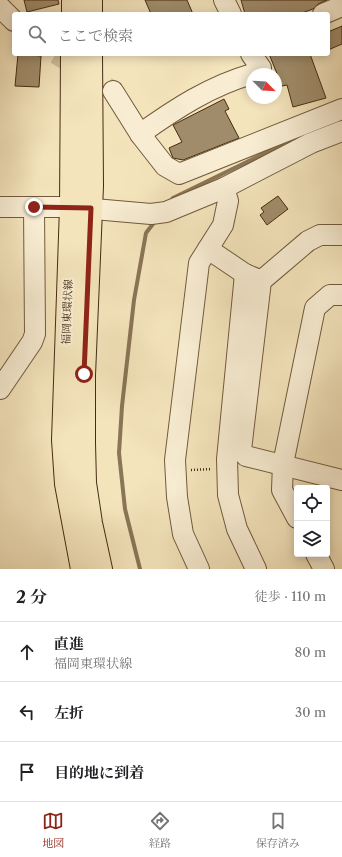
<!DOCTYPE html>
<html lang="ja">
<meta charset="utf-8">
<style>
:root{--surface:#fff;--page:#f2f2f2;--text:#202124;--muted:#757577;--line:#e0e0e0;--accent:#8f2418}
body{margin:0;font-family:"Libre Caslon Text","Noto Serif JP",serif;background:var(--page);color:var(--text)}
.controls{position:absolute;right:12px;bottom:12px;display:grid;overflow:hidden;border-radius:4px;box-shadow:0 2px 10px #0003}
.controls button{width:36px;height:36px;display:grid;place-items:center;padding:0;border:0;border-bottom:1px solid var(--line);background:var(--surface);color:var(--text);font:20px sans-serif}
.compass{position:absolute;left:246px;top:68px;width:36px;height:36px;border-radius:50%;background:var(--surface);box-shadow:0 2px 10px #0003;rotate:114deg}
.stop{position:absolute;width:12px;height:12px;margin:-9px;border:3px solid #8f2418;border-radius:50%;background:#fff}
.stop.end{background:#8f2418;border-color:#fff;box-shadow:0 1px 4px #0008}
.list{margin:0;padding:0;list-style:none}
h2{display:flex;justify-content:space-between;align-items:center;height:52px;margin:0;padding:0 16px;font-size:17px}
h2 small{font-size:13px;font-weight:400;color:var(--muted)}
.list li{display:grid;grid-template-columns:26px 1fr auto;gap:12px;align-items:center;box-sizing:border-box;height:60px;padding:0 16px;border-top:1px solid var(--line)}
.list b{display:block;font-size:15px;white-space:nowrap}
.list p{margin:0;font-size:13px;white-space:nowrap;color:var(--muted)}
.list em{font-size:13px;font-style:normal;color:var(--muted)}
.icon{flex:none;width:22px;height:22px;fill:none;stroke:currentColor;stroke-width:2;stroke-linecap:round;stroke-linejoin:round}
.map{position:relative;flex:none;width:342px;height:569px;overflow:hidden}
.search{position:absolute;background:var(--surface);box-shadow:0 2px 10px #0003;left:12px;right:12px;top:12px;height:44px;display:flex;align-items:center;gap:10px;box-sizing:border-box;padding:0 14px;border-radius:4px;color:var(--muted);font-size:15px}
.sheet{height:232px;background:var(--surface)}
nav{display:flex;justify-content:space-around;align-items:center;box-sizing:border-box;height:56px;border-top:1px solid var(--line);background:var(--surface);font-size:11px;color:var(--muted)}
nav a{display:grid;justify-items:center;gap:2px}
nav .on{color:var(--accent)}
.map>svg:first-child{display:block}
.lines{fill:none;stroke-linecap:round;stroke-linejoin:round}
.stream{stroke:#8a7555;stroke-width:4}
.building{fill:#a08c6a;stroke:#452c12}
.minor-tunnel{stroke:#d1bf9a;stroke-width:20;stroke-dasharray:20 10;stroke-linecap:butt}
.minor-casing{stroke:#715a3c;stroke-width:22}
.major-casing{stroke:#452c12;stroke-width:24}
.path{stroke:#452c12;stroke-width:2.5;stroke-dasharray:1 2;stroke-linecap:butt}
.minor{stroke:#f8edd3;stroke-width:20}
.major{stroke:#f4e4bc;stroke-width:22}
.route{stroke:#8f2418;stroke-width:5}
.labels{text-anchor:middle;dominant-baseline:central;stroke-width:3.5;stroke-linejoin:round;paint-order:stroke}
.street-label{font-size:11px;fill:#452c12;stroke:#f8edd3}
</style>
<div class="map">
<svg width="342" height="569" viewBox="0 0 342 569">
<rect width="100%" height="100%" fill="#f4e4bc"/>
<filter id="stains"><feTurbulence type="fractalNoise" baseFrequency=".005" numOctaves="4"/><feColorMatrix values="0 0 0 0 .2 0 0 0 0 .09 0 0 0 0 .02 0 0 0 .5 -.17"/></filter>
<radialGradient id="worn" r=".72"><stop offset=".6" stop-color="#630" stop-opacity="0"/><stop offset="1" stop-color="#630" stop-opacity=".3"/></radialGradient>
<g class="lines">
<!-- stream -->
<g class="stream">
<polyline points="170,202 173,198 296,138"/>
<polyline points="140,569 125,509 119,453 122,406 134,300 146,233 156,220"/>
</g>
</g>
<!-- building -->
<g class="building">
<polygon points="24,0 58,0 59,4 27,12"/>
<polygon points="145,0 187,0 193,14 151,14"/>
<polygon points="241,0 327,0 318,4 313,9 299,14 245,14"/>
<polygon points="342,26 342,44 328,50 328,32"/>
<polygon points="18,54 41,56 39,87 15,86"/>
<polygon points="269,54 310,54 326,98 293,107 287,85 282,86"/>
<polygon points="224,99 229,109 225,111 239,138 183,160 173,158 169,148 182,142 173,125"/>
<polygon points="278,196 288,209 267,225 260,215 264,212 261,208"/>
</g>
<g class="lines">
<!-- minor-tunnel -->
<polyline class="minor-tunnel" points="56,54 113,91"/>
<defs>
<g id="minor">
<polyline points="224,0 231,14"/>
<polyline points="0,7 14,21"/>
<polyline points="323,14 342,6"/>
<polyline points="251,54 261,68 253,74"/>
<polyline points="113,91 140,134 165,166 179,174 342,109"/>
<path d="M140,134C175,109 210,86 252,74"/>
<polyline points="0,207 71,207 151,214 166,212 224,188 311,143 342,131"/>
<polyline points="342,235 320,235 308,241 261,281 241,450 246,456 342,480"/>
<polyline points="208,249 245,274 257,279"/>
<polyline points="245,274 227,459 228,495 237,529 256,569"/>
<polyline points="0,389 32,342 35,334 34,207"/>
<polyline points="297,518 282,490 283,464 315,308 330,295 342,295"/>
<polyline points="316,554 324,569"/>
<polyline points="199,569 183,534 177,497 175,460 199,263 223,225 228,201 224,188"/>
</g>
<g id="major">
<polyline points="73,14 73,0"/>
<polyline points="91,14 91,0"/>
<polyline points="72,54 71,207 63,440 66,484 82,569"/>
<polyline points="91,54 92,186 84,375 84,443 85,483 91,523 101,569"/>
</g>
</defs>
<!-- minor casing -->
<use href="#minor" class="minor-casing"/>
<!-- major casing -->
<use href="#major" class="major-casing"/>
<!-- path -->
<polyline class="path" points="191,470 212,469"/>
<!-- minor -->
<use href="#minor" class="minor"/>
<!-- major -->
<use href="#major" class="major"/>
</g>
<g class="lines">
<!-- route -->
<polyline class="route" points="34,207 91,208 84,374"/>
</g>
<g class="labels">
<!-- street labels -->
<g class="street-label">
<text transform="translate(67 312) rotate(-88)">福岡東環状線</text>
</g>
</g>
<rect width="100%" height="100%" filter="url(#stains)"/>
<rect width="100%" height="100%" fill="url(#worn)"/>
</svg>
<div class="controls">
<button><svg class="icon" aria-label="locate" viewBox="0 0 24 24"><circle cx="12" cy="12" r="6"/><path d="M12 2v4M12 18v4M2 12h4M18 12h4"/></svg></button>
<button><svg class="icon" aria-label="layers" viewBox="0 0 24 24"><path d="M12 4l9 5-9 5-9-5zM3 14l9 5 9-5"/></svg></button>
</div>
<svg class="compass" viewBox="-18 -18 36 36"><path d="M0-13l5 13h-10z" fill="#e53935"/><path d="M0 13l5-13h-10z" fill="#757577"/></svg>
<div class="stop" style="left:84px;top:374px"></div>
<div class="stop end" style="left:34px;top:207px"></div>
<div class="search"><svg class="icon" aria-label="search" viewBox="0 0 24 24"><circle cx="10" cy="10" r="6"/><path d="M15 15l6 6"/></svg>ここで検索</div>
</div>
<section class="sheet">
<h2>2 分<small>徒歩 · 110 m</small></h2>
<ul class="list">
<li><svg class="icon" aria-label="ahead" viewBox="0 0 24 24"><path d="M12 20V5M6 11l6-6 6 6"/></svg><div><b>直進</b><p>福岡東環状線</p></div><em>80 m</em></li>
<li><svg class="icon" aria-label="left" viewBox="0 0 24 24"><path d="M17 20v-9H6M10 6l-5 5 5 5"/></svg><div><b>左折</b></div><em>30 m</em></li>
<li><svg class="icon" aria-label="arrive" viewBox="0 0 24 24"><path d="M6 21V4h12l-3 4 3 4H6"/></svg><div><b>目的地に到着</b></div></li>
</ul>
</section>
<nav>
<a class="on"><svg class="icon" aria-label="map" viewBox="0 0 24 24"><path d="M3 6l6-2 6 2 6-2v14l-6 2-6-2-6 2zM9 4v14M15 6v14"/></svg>地図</a>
<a><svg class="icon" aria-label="directions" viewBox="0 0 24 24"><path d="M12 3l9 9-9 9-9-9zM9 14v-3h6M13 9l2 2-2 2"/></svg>経路</a>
<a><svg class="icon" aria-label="saved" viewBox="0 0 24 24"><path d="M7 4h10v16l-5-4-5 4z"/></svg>保存済み</a>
</nav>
